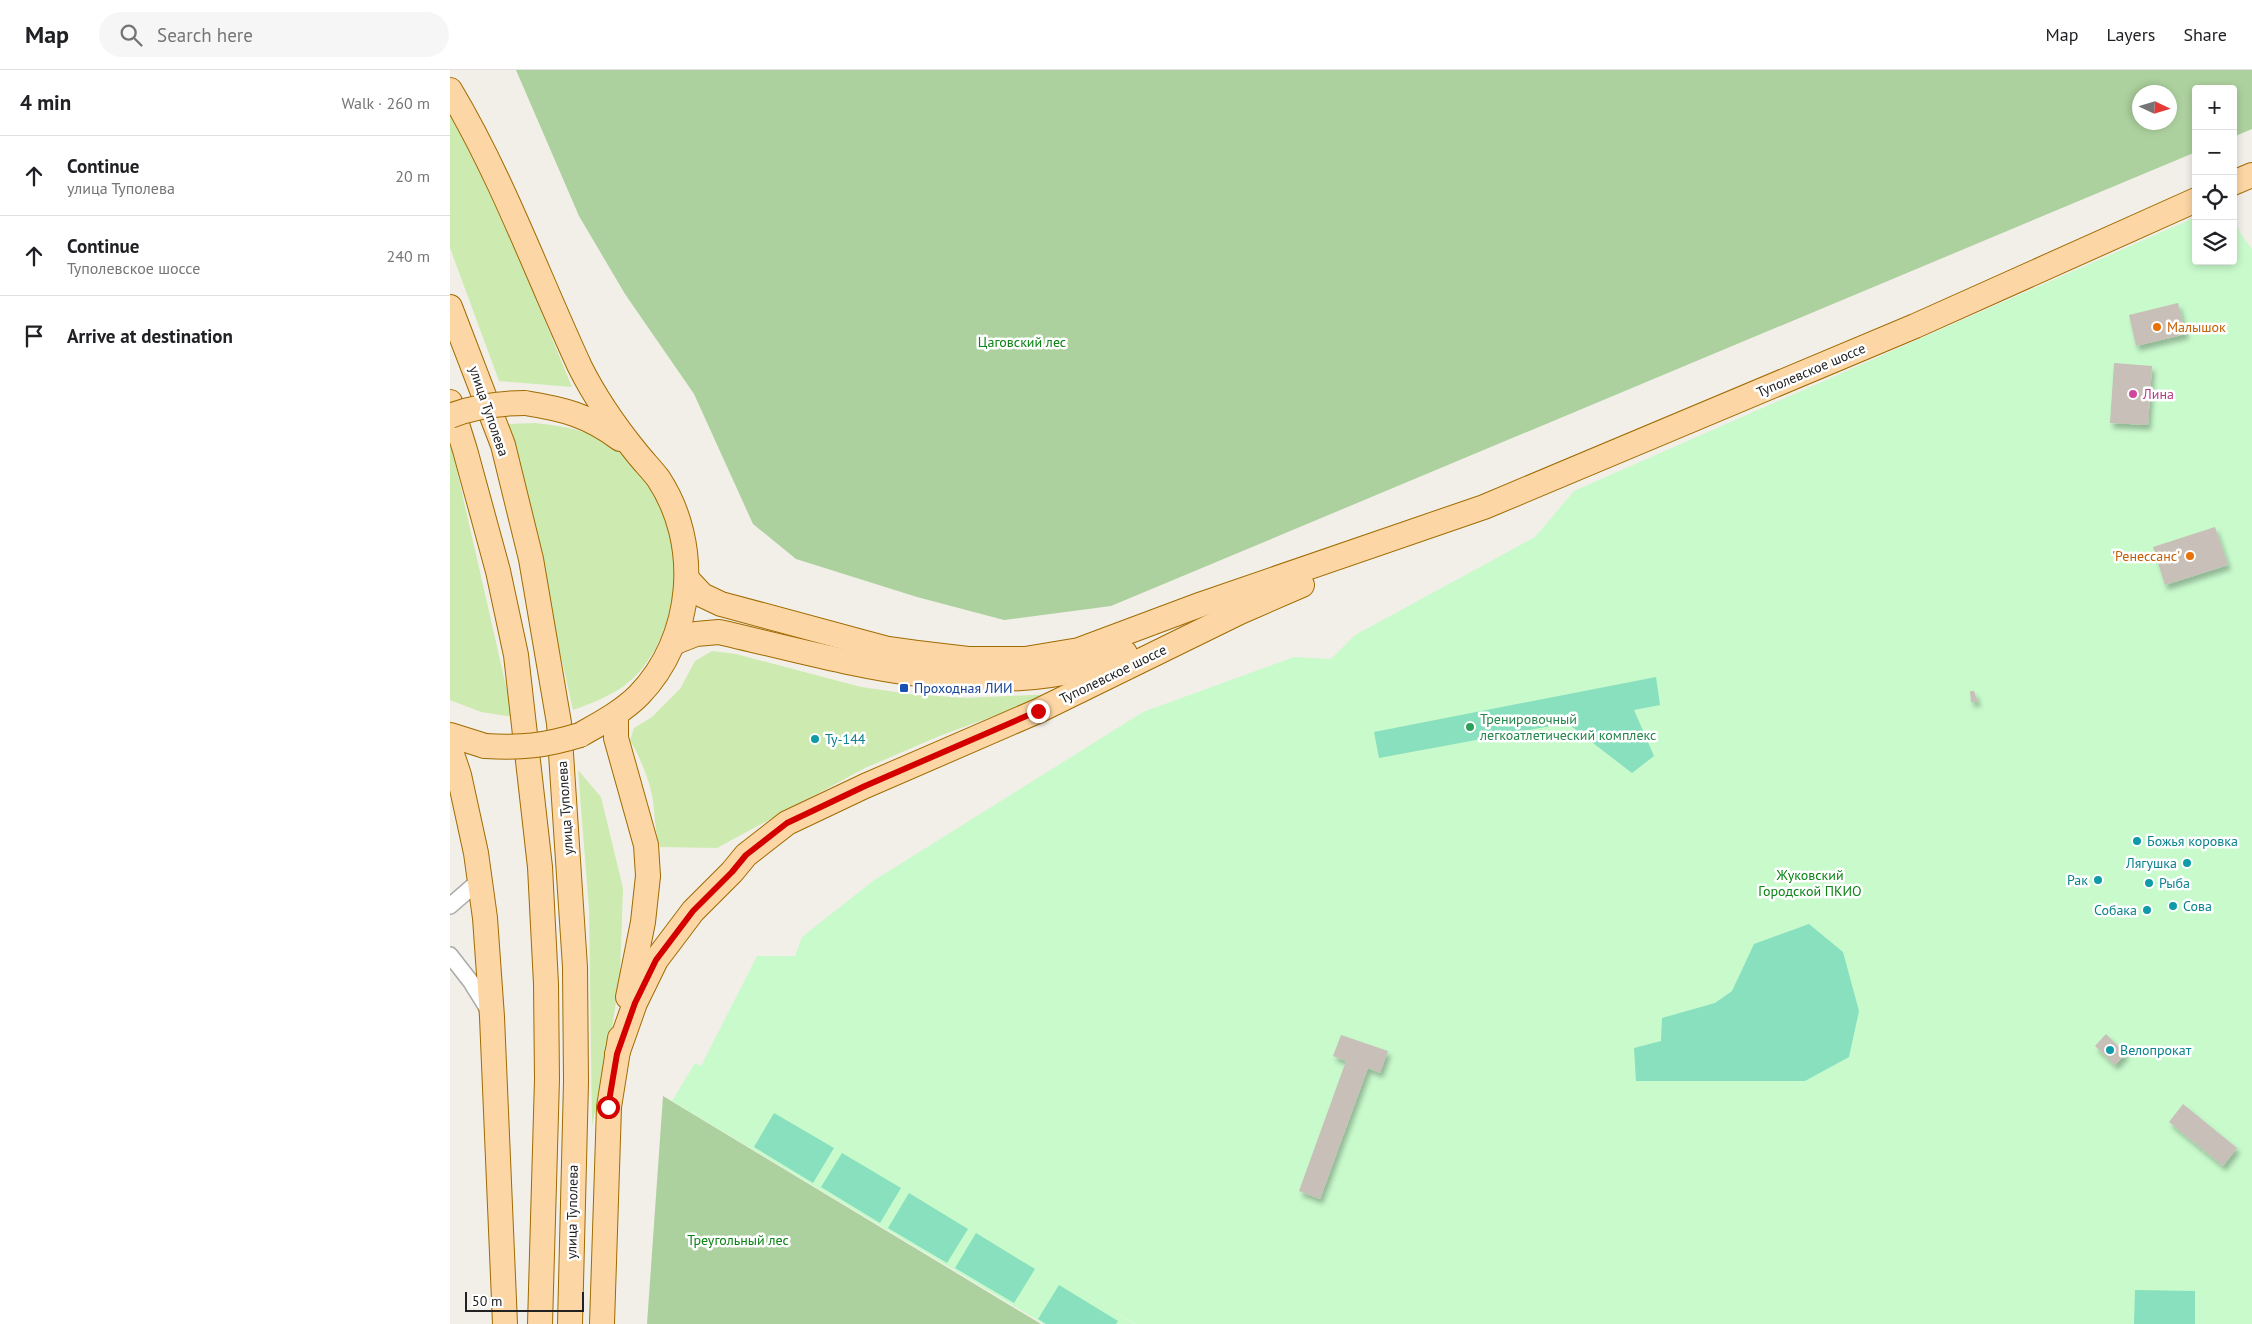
<!DOCTYPE html>
<meta charset="utf-8">
<style>
:root{--surface:#fff;--page:#f6f6f6;--text:#202124;--muted:#757577;--line:#e0e0e0}
body{margin:0;font-family:"PT Sans",sans-serif;background:var(--page);color:var(--text)}
.controls{position:absolute;right:15px;top:15px;display:grid;overflow:hidden;border-radius:5px;box-shadow:0 2px 8px #0003}
.controls button{width:45px;height:45px;display:grid;place-items:center;padding:0;border:0;border-bottom:1px solid var(--line);background:var(--surface);color:var(--text);font:25px sans-serif}
.compass{position:absolute;left:1682px;top:15px;width:45px;height:45px;border-radius:50%;background:var(--surface);box-shadow:0 2px 8px #0003;rotate:94deg}
.scale{position:absolute;left:15px;bottom:12px;width:119px;box-sizing:border-box;padding-left:5px;border:2px solid #222;border-top:0;font-size:14px;line-height:18px;white-space:nowrap;color:#222;-webkit-text-stroke:4px #fff;paint-order:stroke}
.stop{position:absolute;width:15px;height:15px;margin:-11px;border:4px solid #d40000;border-radius:50%;background:#fff}
.stop.end{background:#d40000;border-color:#fff;box-shadow:0 1px 5px #0008}
.list{margin:0;padding:0;list-style:none}
h2{display:flex;justify-content:space-between;align-items:center;height:65px;margin:0;padding:0 20px;font-size:21px}
h2 small{font-size:16px;font-weight:400;color:var(--muted)}
.list li{display:grid;grid-template-columns:32px 1fr auto;gap:15px;align-items:center;box-sizing:border-box;height:80px;padding:0 20px;border-top:1px solid var(--line)}
.list b{display:block;font-size:19px;white-space:nowrap}
.list p{margin:0;font-size:16px;white-space:nowrap;color:var(--muted)}
.list em{font-size:16px;font-style:normal;color:var(--muted)}
.icon{flex:none;width:28px;height:28px;fill:none;stroke:currentColor;stroke-width:2;stroke-linecap:round;stroke-linejoin:round}
.map{position:relative;flex:none;width:1802px;height:1254px;overflow:hidden}
header{display:flex;align-items:center;gap:30px;box-sizing:border-box;height:70px;padding:0 25px;background:var(--surface);border-bottom:1px solid var(--line)}
header strong{font-size:24px}
nav{display:flex;gap:28px;margin-inline-start:auto;font-size:18px}
.search{width:350px;height:45px;background:var(--page);display:flex;align-items:center;gap:12px;box-sizing:border-box;padding:0 18px;border-radius:28px;color:var(--muted);font-size:19px}
main{display:flex}
aside{flex:1;background:var(--surface)}
.map>svg:first-child{display:block}
.grass{fill:#cdebb0}
.forest{fill:#add19e;fill-rule:evenodd}
.park{fill:#c8facc}
.pitch{fill:#88e0be}
.building{fill:#c7bfb8;filter:url(#shadow)}
.lines{fill:none;stroke-linecap:round;stroke-linejoin:round}
.minor-casing{stroke:#a9a9a9;stroke-width:18}
.primary-casing{stroke:#a06b00;stroke-width:26}
.minor{stroke:#fff;stroke-width:15}
.primary{stroke:#fcd6a4;stroke-width:24}
.primary-bridge-casing{stroke:#a06b00;stroke-width:26;stroke-linecap:butt}
.primary-bridge{stroke:#fcd6a4;stroke-width:24}
.route{stroke:#d40000;stroke-width:6}
.food-dot{fill:#e8710a;stroke:#fff;stroke-width:2}
.hotel-dot{fill:#d1479c;stroke:#fff;stroke-width:2}
.transit-dot{fill:#1a4fb4;stroke:#fff;stroke-width:2}
.leisure-dot{fill:#2e9e5b;stroke:#fff;stroke-width:2}
.culture-dot{fill:#0f9aa8;stroke:#fff;stroke-width:2}
.labels{text-anchor:middle;dominant-baseline:central;stroke-width:5;stroke-linejoin:round;paint-order:stroke}
.food-label{font-size:14px;fill:#c56008;stroke:#fff;text-anchor:start}
.park-label{font-size:14px;fill:#0c8416;stroke:#fff}
.street-label{font-size:14px;fill:#222;stroke:#fff}
.hotel-label{font-size:14px;fill:#b23c85;stroke:#fff;text-anchor:start}
.transit-label{font-size:14px;fill:#164399;stroke:#fff;text-anchor:start}
.leisure-label{font-size:14px;fill:#27864d;stroke:#fff;text-anchor:start}
.culture-label{font-size:14px;fill:#0d838f;stroke:#fff;text-anchor:start}
</style>
<header>
<strong>Map</strong>
<div class="search"><svg class="icon" aria-label="search" viewBox="0 0 24 24"><circle cx="10" cy="10" r="6"/><path d="M15 15l6 6"/></svg>Search here</div>
<nav><a>Map</a><a>Layers</a><a>Share</a></nav>
</header>
<main>
<aside>
<h2>4 min<small>Walk · 260 m</small></h2>
<ul class="list">
<li><svg class="icon" aria-label="ahead" viewBox="0 0 24 24"><path d="M12 20V5M6 11l6-6 6 6"/></svg><div><b>Continue</b><p>улица Туполева</p></div><em>20 m</em></li>
<li><svg class="icon" aria-label="ahead" viewBox="0 0 24 24"><path d="M12 20V5M6 11l6-6 6 6"/></svg><div><b>Continue</b><p>Туполевское шоссе</p></div><em>240 m</em></li>
<li><svg class="icon" aria-label="arrive" viewBox="0 0 24 24"><path d="M6 21V4h12l-3 4 3 4H6"/></svg><div><b>Arrive at destination</b></div></li>
</ul>
</aside>
<div class="map">
<svg width="1802" height="1254" viewBox="0 0 1802 1254">
<defs>
<filter id="shadow"><feDropShadow dx="3" dy="5" stdDeviation="2.5" flood-color="#0004"/></filter>
</defs>
<rect width="100%" height="100%" fill="#f2efe9"/>
<!-- grass -->
<g class="grass">
<path d="M0,45C48,132 84,225 122,317L49,311L0,178Z"/>
<path d="M85,353C102,355 120,357 137,363C191,384 226,446 226,502C226,517 222,532 218,547C211,572 196,600 174,616C158,627 140,634 123,640L59,354Z"/>
<polygon points="0,370 63,647 31,642 0,630"/>
<path d="M262,581L286,584L411,617L460,624L516,628L603,624L492,665L415,698L267,778L210,777C205,762 205,747 203,731C200,710 190,688 180,670L184,658L202,647L230,619L245,591Z"/>
<polygon points="128,700 151,727 173,818 170,905 162,959 142,1056 139,839"/>
</g>
<!-- forest -->
<g class="forest">
<path d="M66,0H1802V59L1783,67V19H1746V82L661,536L554,550L467,527L346,489L303,454L244,324L175,224L129,146ZM1690,22H1720V52H1690Z"/>
<polygon points="213,1026 591,1254 197,1254"/>
</g>
<!-- park -->
<polygon class="park" points="1783,146 1791,164 1802,179 1802,1254 685,1254 592,1198 684,1254 594,1254 222,1031 245,993 251,996 307,886 345,886 352,867 423,811 693,642 844,587 881,589 905,565 1085,467 1124,421 1746,147 1746,191 1783,191"/>
<!-- pitch -->
<g class="pitch">
<polygon points="1206,607 1210,635 1184,640 1204,686 1182,703 1117,653 929,688 924,662"/>
<polygon points="1359,854 1393,882 1409,941 1399,987 1355,1011 1186,1011 1184,978 1211,971 1212,948 1265,933 1282,921 1304,874"/>
<polygon points="324,1043 384,1078 363,1113 304,1077"/>
<polygon points="392,1083 451,1118 430,1153 371,1117"/>
<polygon points="459,1123 518,1159 497,1193 438,1158"/>
<polygon points="526,1163 585,1199 564,1233 505,1198"/>
<polygon points="609,1215 668,1251 666,1254 596,1254 588,1249"/>
<polygon points="1685,1220 1745,1221 1745,1254 1684,1254"/>
</g>
<!-- building -->
<g class="building">
<polygon points="1728,233 1736,264 1686,276 1679,245"/>
<polygon points="1664,293 1702,296 1698,355 1660,353"/>
<polygon points="1765,457 1778,495 1715,515 1703,477"/>
<polygon points="1520,621 1524,621 1528,632 1521,632"/>
<polygon points="1656,964 1676,984 1665,995 1645,976"/>
<polygon points="891,965 938,981 930,1003 918,998 870,1129 849,1121 896,991 883,986"/>
<polygon points="1733,1034 1787,1078 1773,1096 1719,1052"/>
</g>
<g class="lines">
<defs>
<g id="minor">
<polyline points="0,836 30,810"/>
<polyline points="0,885 21,912 39,941"/>
</g>
<g id="primary">
<path d="M0,20C52,107 87,204 130,297C145,327 165,356 186,382C193,391 201,399 208,408C252,474 244,568 189,625C172,642 151,653 130,665"/>
<polyline points="1783,113 1802,105"/>
<polyline points="0,237 53,375 81,489 109,653 125,897 126,1012 120,1254"/>
<polyline points="0,332 15,380 48,501 66,585 90,797 96,914 97,1009 90,1254"/>
<path d="M75,333C113,339 138,345 170,369"/>
<polyline points="237,509 252,525 271,534 438,579 467,583 518,589 575,589 629,580 752,534 1034,437 1465,256 1746,130"/>
<path d="M223,573L246,564L269,562C387,589 511,628 632,599C647,595 661,588 675,583"/>
<polyline points="166,645 166,668 196,775 198,806 193,852 178,927"/>
<polyline points="0,665 35,676"/>
<polyline points="0,678 9,705 26,783 35,848 42,947 55,1254"/>
<polyline points="167,984 185,933 206,890 243,841 282,802 296,785 337,753 415,716 588,641 790,542 852,515"/>
<polyline points="152,1254 159,1037 170,968"/>
</g>
</defs>
<!-- minor casing -->
<use href="#minor" class="minor-casing"/>
<!-- primary casing -->
<use href="#primary" class="primary-casing"/>
<!-- minor -->
<use href="#minor" class="minor"/>
<!-- primary -->
<use href="#primary" class="primary"/>
<defs>
<g id="primary-bridge">
<path d="M0,346C25,336 48,333 75,333"/>
<path d="M35,676C72,678 94,676 130,665"/>
</g>
</defs>
<!-- primary-bridge casing -->
<use href="#primary-bridge" class="primary-bridge-casing"/>
<!-- primary-bridge -->
<use href="#primary-bridge" class="primary-bridge"/>
</g>
<g class="lines">
<!-- route -->
<polyline class="route" points="158,1037 167,984 185,933 206,890 243,841 282,802 296,785 337,753 415,716 588,641"/>
</g>
<!-- markers -->
<g class="food-dot">
<circle cx="1707" cy="257" r="5"/>
<circle cx="1740" cy="486" r="5"/>
</g>
<circle class="hotel-dot" cx="1683" cy="324" r="5"/>
<rect class="transit-dot" x="449" y="613" width="10" height="10" rx="2.5"/>
<circle class="leisure-dot" cx="1020" cy="657" r="5"/>
<g class="culture-dot">
<circle cx="365" cy="669" r="5"/>
<circle cx="1687" cy="771" r="5"/>
<circle cx="1737" cy="793" r="5"/>
<circle cx="1648" cy="810" r="5"/>
<circle cx="1699" cy="813" r="5"/>
<circle cx="1723" cy="836" r="5"/>
<circle cx="1697" cy="840" r="5"/>
<circle cx="1660" cy="980" r="5"/>
</g>
<g class="labels">
<!-- food labels -->
<g class="food-label">
<text x="1717" y="257">Малышок</text>
<text x="1730" y="486" text-anchor="end">'Ренессанс'</text>
</g>
<!-- park labels -->
<g class="park-label">
<text x="572" y="272">Цаговский лес</text>
<text x="1360" y="805">Жуковский<tspan x="1360" dy="16">Городской ПКИО</tspan></text>
<text x="288" y="1170">Треугольный лес</text>
</g>
<!-- street labels -->
<g class="street-label">
<text transform="translate(1361 300) rotate(-23)">Туполевское шоссе</text>
<text transform="translate(39 341) rotate(71)">улица Туполева</text>
<text transform="translate(663 604) rotate(-26)">Туполевское шоссе</text>
<text transform="translate(115 738) rotate(-94)">улица Туполева</text>
<text transform="translate(122 1142) rotate(-89)">улица Туполева</text>
</g>
<!-- hotel labels -->
<g class="hotel-label">
<text x="1693" y="324">Лина</text>
</g>
<!-- transit labels -->
<g class="transit-label">
<text x="464" y="618">Проходная ЛИИ</text>
</g>
<!-- leisure labels -->
<g class="leisure-label">
<text x="1030" y="649">Тренировочный<tspan x="1030" dy="16">легкоатлетический комплекс</tspan></text>
</g>
<!-- culture labels -->
<g class="culture-label">
<text x="375" y="669">Ty-144</text>
<text x="1697" y="771">Божья коровка</text>
<text x="1727" y="793" text-anchor="end">Лягушка</text>
<text x="1638" y="810" text-anchor="end">Рак</text>
<text x="1709" y="813">Рыба</text>
<text x="1733" y="836">Сова</text>
<text x="1687" y="840" text-anchor="end">Собака</text>
<text x="1670" y="980">Велопрокат</text>
</g>
</g>
</svg>
<div class="controls">
<button>+</button>
<button>−</button>
<button><svg class="icon" aria-label="locate" viewBox="0 0 24 24"><circle cx="12" cy="12" r="6"/><path d="M12 2v4M12 18v4M2 12h4M18 12h4"/></svg></button>
<button><svg class="icon" aria-label="layers" viewBox="0 0 24 24"><path d="M12 4l9 5-9 5-9-5zM3 14l9 5 9-5"/></svg></button>
</div>
<svg class="compass" viewBox="-18 -18 36 36"><path d="M0-13l5 13h-10z" fill="#e53935"/><path d="M0 13l5-13h-10z" fill="#757577"/></svg>
<div class="scale">50 m</div>
<div class="stop" style="left:158px;top:1037px"></div>
<div class="stop end" style="left:588px;top:641px"></div>
</div>
</main>
